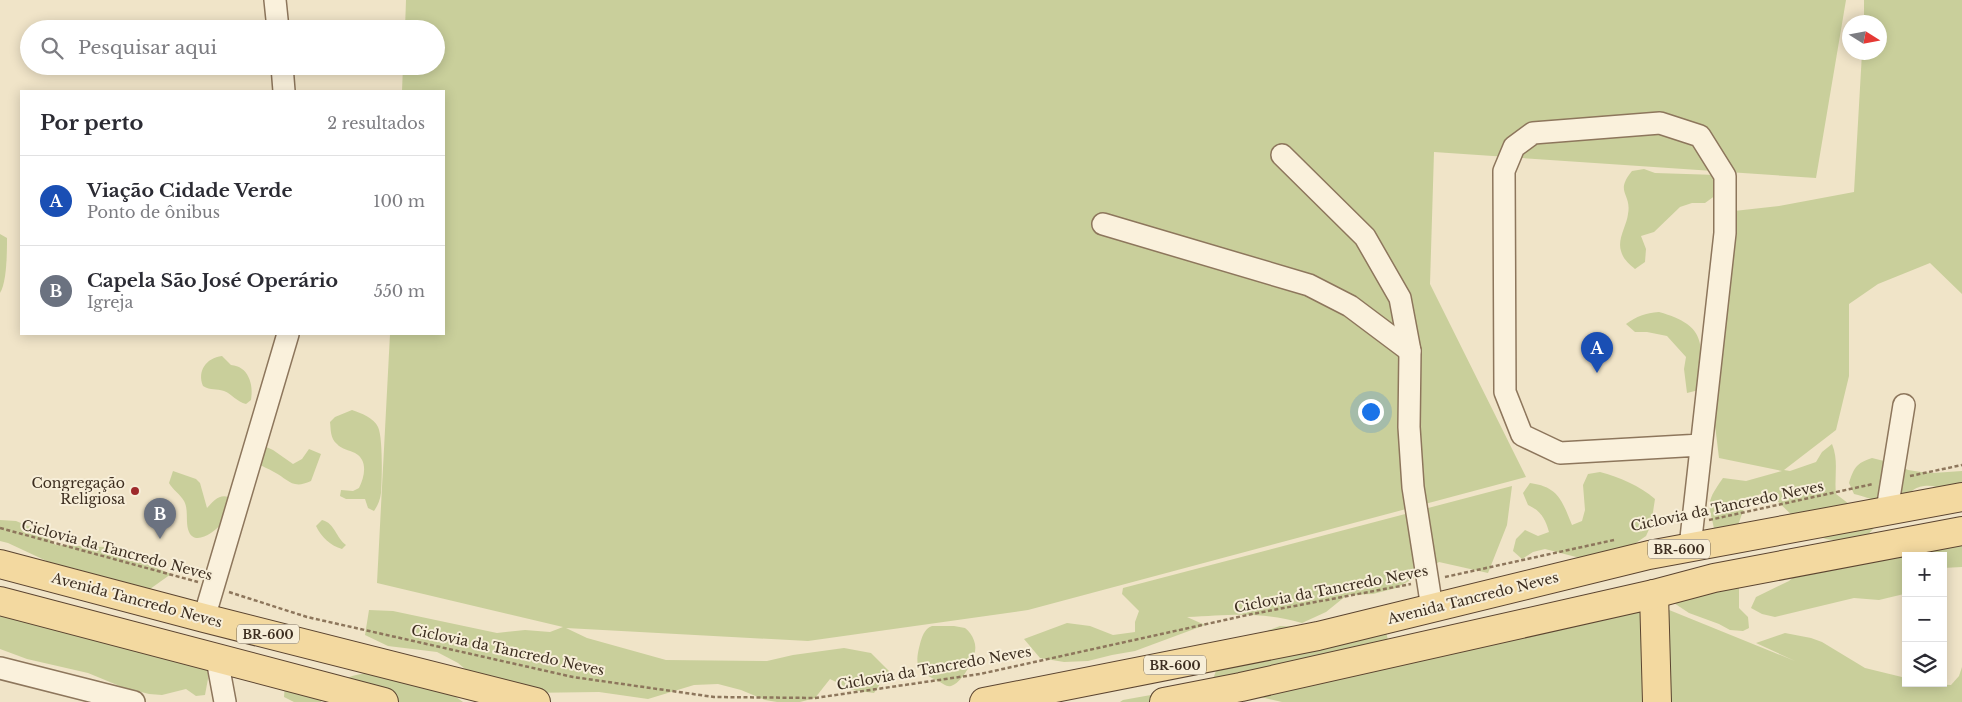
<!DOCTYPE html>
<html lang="pt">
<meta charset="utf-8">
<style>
:root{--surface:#fff;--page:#f2f2f3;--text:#2b2b33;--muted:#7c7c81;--line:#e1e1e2;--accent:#9e2a2b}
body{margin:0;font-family:"Libre Baskerville",serif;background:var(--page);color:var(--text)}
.controls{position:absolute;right:15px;bottom:15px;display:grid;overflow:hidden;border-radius:0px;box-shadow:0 2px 12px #0003}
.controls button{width:45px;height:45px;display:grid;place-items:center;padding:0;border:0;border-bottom:1px solid var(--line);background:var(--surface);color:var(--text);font:25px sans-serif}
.compass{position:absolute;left:1842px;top:15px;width:45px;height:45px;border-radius:50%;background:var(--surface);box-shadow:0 2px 12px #0003;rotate:101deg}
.you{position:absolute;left:1370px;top:411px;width:18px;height:18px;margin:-12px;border:4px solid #fff;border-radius:50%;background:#1a73e8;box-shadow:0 0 0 8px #1a73e833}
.badge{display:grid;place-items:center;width:32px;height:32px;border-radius:50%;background:var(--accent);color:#fff;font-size:16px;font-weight:700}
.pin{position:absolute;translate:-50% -41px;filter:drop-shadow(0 1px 2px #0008)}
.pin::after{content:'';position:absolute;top:26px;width:18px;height:15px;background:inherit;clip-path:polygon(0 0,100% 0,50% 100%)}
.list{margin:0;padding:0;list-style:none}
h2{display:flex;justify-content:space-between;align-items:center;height:65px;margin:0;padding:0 20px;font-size:21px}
h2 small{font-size:16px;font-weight:400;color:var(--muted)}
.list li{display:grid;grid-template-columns:32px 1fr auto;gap:15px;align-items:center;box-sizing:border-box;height:90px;padding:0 20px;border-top:1px solid var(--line)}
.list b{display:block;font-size:19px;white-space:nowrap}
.list p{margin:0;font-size:16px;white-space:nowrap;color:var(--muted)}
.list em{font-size:16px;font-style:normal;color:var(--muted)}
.icon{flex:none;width:28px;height:28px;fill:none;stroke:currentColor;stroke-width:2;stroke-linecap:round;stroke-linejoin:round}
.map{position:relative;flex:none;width:1962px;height:702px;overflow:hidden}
.search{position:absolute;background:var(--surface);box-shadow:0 2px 12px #0003;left:20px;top:20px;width:425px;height:55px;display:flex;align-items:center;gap:12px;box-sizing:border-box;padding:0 18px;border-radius:28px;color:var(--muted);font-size:19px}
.panel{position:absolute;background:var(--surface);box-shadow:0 2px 12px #0003;left:20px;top:90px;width:425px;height:245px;border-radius:0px}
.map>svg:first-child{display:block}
.green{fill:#c9cf9b}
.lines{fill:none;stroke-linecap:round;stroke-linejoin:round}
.minor-casing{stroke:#8d765c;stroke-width:24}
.major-casing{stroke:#5b4430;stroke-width:30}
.path{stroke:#8d765c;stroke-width:2.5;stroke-dasharray:4 2.5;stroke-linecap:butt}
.minor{stroke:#faf1dc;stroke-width:21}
.major{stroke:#f3d9a0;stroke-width:28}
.poi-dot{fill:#9e2a2b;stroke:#f7eed8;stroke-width:2}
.labels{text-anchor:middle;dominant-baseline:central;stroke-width:4;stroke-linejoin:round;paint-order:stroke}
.shield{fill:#f7eed8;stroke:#756857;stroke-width:1}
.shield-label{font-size:12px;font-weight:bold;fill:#3d2e20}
.poi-label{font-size:14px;fill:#3d2e20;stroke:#f7eed8;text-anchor:end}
.street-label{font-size:14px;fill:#3d2e20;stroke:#f7eed8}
</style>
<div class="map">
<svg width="1962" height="702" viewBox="0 0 1962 702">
<rect width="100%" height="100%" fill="#f0e4c8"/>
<!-- green -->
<g class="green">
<polygon points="406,0 1846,0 1816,178 1434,152 1430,284 1526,477 1028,610 808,641 566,628 587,638 666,660 767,661 793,655 844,648 871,653 889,671 874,693 852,690 830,679 815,698 800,702 777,702 765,700 741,690 718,684 694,685 648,699 599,692 523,693 477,679 458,663 437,652 388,646 365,635 369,610 393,611 497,633 525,630 550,632 563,627 377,583 390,334 444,334 444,91 402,91 403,66 436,66 436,29 405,29"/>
<path d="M1864,0H1962V294L1930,263L1878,284L1849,304V376L1836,430L1784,470L1790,471L1816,462L1822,452L1832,444C1839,461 1834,476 1836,494L1866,517L1874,528L1865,538C1853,538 1838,542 1826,539C1804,532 1785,506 1767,492C1743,498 1745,509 1736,530L1715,534C1710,504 1703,506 1723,478L1746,481L1782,471L1719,458L1714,417L1734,211L1779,206L1854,192L1862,53L1880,52V22H1864Z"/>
<path d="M1644,169L1655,173L1717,175L1716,195L1705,203H1692L1680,207L1654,232L1641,236L1646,249L1645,262L1635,269C1629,264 1623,259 1621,251C1617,239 1627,225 1628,214C1632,193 1614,193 1632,171Z"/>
<path d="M0,234L7,238C7,251 7,282 0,293Z"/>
<path d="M1659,312C1709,326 1702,345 1699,390L1687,393L1684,369L1686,357L1667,336L1647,332H1635L1626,324C1637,316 1645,313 1659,312Z"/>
<path d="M222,356L231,365C248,366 254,384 251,400L246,404C237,402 232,394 224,391C216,388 211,391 203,386C197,371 206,358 222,356Z"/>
<path d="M352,410C361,413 374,418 378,427C383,437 382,480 381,493C380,500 378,505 374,511L368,508L365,499H346L340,496L341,490L353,491L359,488C365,476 368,460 355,453C349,450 341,449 337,444C330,438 331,430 330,422L335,417Z"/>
<path d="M262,445L273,450L293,464L302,459L309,449L321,454L311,481C292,490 288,479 274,472C268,468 262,467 256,462Z"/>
<path d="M1872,458L1896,464L1908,470L1921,472L1933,473L1962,471V496C1949,493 1938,484 1924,486C1912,487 1910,495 1901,500C1888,507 1868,497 1854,494L1849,483C1854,468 1856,463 1872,458Z"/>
<path d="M173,471L196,479L200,483L207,508C215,499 221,492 233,499C229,507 226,516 221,524C215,532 195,546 189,532C185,523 189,510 184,501C180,494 173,490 169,483Z"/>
<path d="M1600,472C1619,477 1640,486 1655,499L1651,525L1646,536L1617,556L1580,558L1545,549L1533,552L1522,559L1513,551L1516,539L1525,530L1538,536L1549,532C1545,518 1541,511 1528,505L1523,493L1530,483C1559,487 1562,501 1572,525L1582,521L1585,510L1583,485L1588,474Z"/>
<path d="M1512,486L1507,525L1488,573L1439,562L1418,576L1396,588L1373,594L1347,595L1326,612L1302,623C1260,611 1230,615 1187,617L1205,625L1135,651L1112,655L1088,661L1064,662L1040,658L1024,639L1067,623L1090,626L1113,635L1135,632V622L1139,611L1122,594L1123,588Z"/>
<polygon points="0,520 16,521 38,530 56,545 104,547 126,559 149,565 171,574 150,589 124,589 102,577 77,569 53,564 8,543 0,541"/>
<path d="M322,520C335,523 336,538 346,545L342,549C331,546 321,537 316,526Z"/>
<polygon points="1962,528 1962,567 1943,568 1943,556 1906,556 1906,592 1904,594 1879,600 1854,598 1775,617 1762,614 1751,608 1756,597 1789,581 1798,573"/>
<polygon points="1733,586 1739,588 1739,608 1748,617 1749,628 1743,631 1730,630 1719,624 1689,613 1674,603"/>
<polygon points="0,600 210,668 205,695 196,696 186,689 162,695 149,694 122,687 88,673 27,659 0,649"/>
<polygon points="1647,601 1795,661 1756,643 1785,633 1811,638 1822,642 1865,668 1906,678 1906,683 1951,685 1959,676 1962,667 1962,702 1282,702 1244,693"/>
<path d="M932,626H954L965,628C973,634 978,646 974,655C971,665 961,683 951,686C946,687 944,684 940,682C920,672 913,669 920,644C922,637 924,629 932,626Z"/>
<polygon points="1280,626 1386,632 1389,644 1210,688 1218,665 1259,636 1269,630"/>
<path d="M372,672L445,689L463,702H329L327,700C340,678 347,676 372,672Z"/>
<polygon points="285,684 323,696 321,702 294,702 284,697"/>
<polygon points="1162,693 1191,702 1120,702 1123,700"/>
</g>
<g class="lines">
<defs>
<g id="minor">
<polyline points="275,0 278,29"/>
<polyline points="282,66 284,91"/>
<polyline points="1282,155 1365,237 1400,298 1410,351 1409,427 1413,487 1432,608"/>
<polyline points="1103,224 1309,285 1350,306 1410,351"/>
<polyline points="1887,510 1904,405"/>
<polyline points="1690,547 1725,233 1725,176 1700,136 1660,123 1533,133 1514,147 1504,171 1505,392 1522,435 1560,453 1701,445"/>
<polyline points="204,618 288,334"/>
<polyline points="217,659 225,702"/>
<polyline points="0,668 134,702"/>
</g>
<g id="major">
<polyline points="0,564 204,618 536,702"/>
<polyline points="1654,594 1657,702"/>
<polyline points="0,601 384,702"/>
<polyline points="984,702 1318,636 1649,555 1962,497"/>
<polyline points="1164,702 1241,687 1654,594 1714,578 1962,531"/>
</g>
</defs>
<!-- minor casing -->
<use href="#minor" class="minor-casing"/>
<!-- major casing -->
<use href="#major" class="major-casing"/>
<!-- path -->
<g class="path">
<polyline points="1910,476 1962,465"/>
<polyline points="1709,520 1873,484"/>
<polyline points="0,528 198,582"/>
<polyline points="1445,577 1614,540"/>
<polyline points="229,592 307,617 573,677 714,697 815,698 980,674 1252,614 1411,584"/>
</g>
<!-- minor -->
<use href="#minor" class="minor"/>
<!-- major -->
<use href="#major" class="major"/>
</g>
<!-- markers -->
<circle class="poi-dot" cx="135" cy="491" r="5"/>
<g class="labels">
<!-- shield labels -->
<g class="shield">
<rect x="1648" y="539.5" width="62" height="19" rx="4"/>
<rect x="237" y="624.5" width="62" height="19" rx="4"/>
<rect x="1144" y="655.5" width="62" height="19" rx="4"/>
</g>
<g class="shield-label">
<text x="1679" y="549">BR-600</text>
<text x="268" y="634">BR-600</text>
<text x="1175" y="665">BR-600</text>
</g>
<!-- poi labels -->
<g class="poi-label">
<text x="125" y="483">Congregação<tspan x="125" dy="16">Religiosa</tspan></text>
</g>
<!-- street labels -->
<g class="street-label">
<text transform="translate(1727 506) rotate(-12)">Ciclovia da Tancredo Neves</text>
<text transform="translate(117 550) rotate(15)">Ciclovia da Tancredo Neves</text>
<text transform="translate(1331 589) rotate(-11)">Ciclovia da Tancredo Neves</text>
<text transform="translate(1473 598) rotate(-14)">Avenida Tancredo Neves</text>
<text transform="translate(137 600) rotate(15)">Avenida Tancredo Neves</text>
<text transform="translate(508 650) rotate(12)">Ciclovia da Tancredo Neves</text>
<text transform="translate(934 668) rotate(-10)">Ciclovia da Tancredo Neves</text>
</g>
</g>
</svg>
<div class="controls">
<button>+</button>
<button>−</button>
<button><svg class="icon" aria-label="layers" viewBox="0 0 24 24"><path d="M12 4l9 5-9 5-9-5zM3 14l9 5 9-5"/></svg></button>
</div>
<svg class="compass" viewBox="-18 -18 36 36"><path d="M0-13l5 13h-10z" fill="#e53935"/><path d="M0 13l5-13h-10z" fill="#7c7c81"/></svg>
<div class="you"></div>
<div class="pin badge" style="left:1597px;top:373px;background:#1a4fb4">A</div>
<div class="pin badge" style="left:160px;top:539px;background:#6b7280">B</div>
<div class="search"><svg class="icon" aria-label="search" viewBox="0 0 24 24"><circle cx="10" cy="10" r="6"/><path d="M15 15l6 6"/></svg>Pesquisar aqui</div>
<section class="panel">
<h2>Por perto<small>2 resultados</small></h2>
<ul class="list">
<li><span class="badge" style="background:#1a4fb4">A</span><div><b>Viação Cidade Verde</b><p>Ponto de ônibus</p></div><em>100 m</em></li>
<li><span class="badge" style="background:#6b7280">B</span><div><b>Capela São José Operário</b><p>Igreja</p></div><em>550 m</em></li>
</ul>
</section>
</div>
